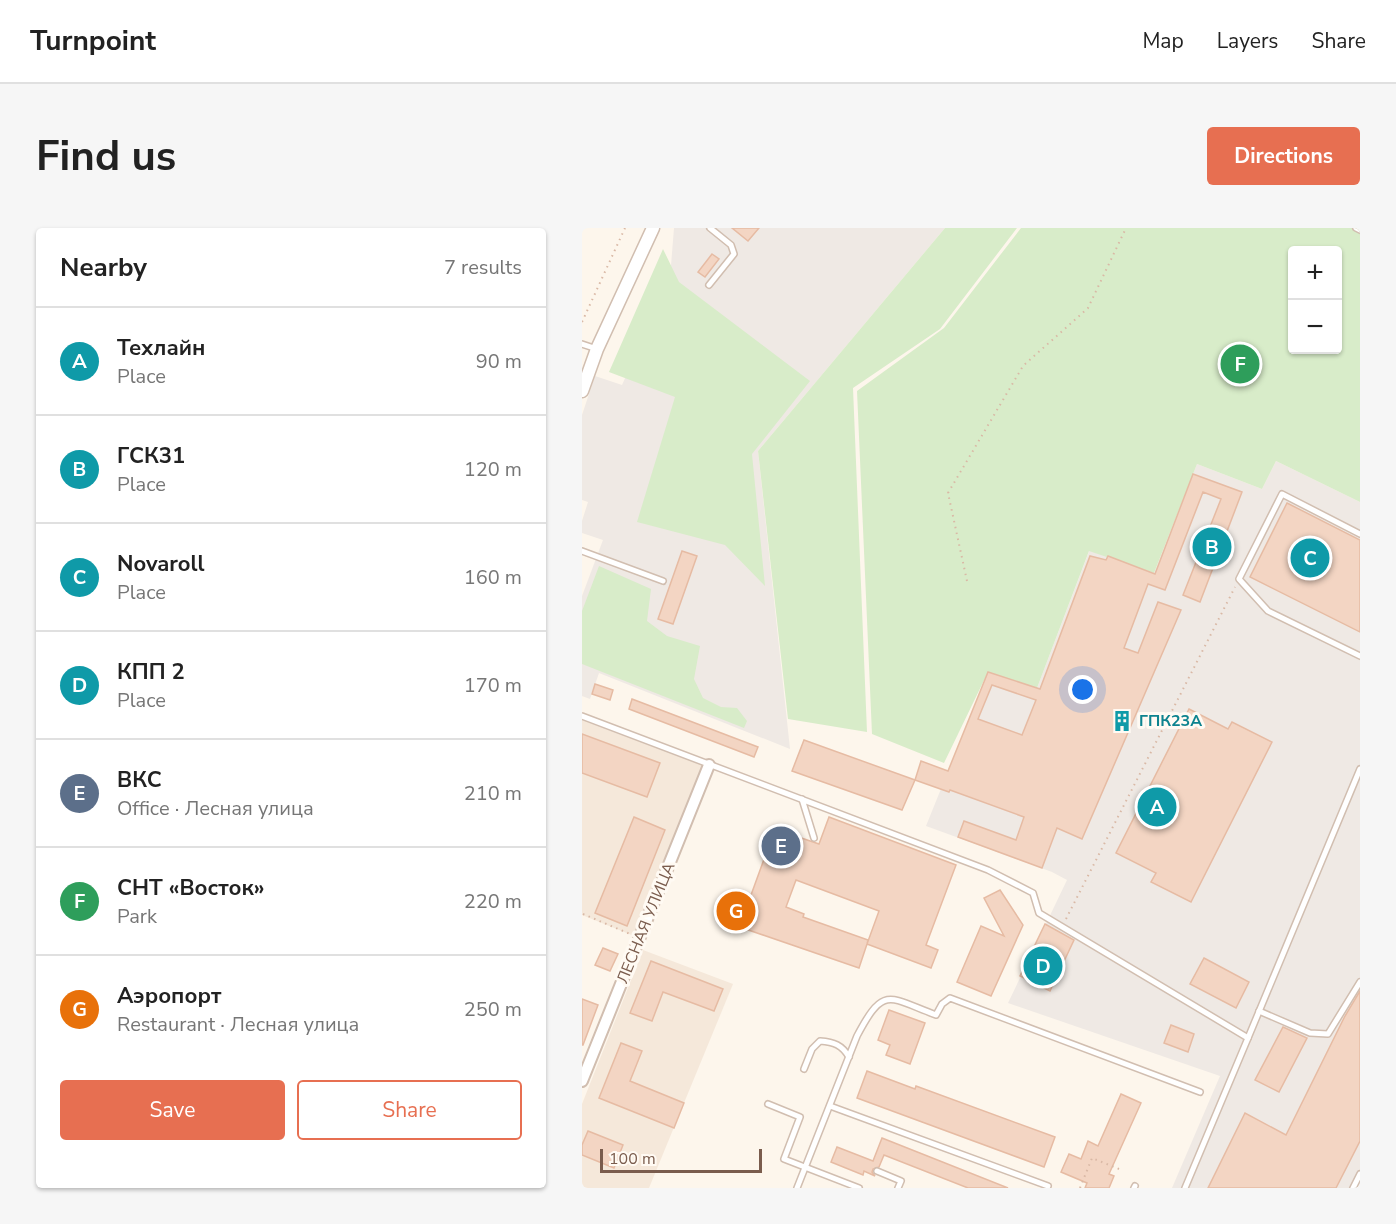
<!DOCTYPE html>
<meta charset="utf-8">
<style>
:root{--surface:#fff;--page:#f6f6f6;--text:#222;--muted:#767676;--line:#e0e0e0;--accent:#e76f51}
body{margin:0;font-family:"Nunito Sans",sans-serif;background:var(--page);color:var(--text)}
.controls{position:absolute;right:18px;top:18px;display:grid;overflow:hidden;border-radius:6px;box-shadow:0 2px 4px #0004}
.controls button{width:54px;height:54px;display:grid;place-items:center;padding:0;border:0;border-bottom:2px solid var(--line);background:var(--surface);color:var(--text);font:30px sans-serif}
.scale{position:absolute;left:18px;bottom:15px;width:162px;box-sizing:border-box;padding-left:6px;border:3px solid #7a5c4d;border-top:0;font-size:16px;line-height:21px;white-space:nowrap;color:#7a5c4d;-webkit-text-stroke:4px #fffaf3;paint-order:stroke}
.you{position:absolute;left:501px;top:462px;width:21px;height:21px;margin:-15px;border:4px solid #fff;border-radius:50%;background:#1a73e8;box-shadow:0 0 0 9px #1a73e833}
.badge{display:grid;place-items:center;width:39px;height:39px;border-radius:50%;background:var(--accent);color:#fff;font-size:20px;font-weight:700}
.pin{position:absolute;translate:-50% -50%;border:3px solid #fff;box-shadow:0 2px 6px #0006}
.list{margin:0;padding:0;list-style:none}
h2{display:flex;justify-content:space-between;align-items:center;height:78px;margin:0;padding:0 24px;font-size:26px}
h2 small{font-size:20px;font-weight:400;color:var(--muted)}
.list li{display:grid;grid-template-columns:39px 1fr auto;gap:18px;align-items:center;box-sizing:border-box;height:108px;padding:0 24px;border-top:2px solid var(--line)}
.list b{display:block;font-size:22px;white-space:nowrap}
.list p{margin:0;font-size:20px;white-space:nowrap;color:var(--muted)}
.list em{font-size:20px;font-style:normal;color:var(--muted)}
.actions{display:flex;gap:12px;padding:18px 24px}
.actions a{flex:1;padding:14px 0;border:2px solid var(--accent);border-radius:6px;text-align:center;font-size:21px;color:var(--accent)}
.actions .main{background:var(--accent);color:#fff}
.map{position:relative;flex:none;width:778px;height:960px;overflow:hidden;border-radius:6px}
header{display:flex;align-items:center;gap:36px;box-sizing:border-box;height:84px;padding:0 30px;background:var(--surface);border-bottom:2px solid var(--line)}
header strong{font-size:28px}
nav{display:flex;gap:33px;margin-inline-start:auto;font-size:21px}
.intro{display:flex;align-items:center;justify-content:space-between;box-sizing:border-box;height:144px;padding:0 36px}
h1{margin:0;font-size:42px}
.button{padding:15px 27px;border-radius:6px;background:var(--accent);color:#fff;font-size:21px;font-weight:700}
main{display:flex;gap:36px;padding:0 36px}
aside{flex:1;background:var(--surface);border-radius:6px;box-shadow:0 2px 4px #0004}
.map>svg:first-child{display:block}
.residential{fill:#f5e8da}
.industrial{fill:#efe9e4}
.green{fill:#d8ecc9;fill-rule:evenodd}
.building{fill:#f3d5c3;stroke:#e6bba3;stroke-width:1.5;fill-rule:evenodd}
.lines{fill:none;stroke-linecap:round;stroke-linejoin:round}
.service-casing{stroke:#d1beb0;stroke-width:8}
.minor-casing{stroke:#d1beb0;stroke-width:14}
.tertiary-casing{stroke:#d1beb0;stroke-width:15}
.path{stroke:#d9b8a5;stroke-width:2;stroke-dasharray:1.5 4.5;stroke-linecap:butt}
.service{stroke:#fff;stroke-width:5}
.minor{stroke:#fff;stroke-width:10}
.tertiary{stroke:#fff;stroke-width:12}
.labels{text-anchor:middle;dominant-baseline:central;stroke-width:6;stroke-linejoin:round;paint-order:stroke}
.culture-label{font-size:16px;font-weight:bold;fill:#0d838f;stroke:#fffaf3;text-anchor:start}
.street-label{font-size:16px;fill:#7a5c4d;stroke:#fffaf3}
</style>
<header>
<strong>Turnpoint</strong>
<nav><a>Map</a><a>Layers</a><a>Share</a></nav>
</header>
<div class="intro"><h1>Find us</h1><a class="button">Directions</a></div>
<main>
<aside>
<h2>Nearby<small>7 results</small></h2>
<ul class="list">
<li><span class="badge" style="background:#0f9aa8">A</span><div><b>Техлайн</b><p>Place</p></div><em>90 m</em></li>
<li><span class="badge" style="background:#0f9aa8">B</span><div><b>ГСК31</b><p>Place</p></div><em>120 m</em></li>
<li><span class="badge" style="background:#0f9aa8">C</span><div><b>Novaroll</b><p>Place</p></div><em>160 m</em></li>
<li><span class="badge" style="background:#0f9aa8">D</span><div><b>КПП 2</b><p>Place</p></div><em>170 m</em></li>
<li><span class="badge" style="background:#5c6f8a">E</span><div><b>ВКС</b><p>Office · Лесная улица</p></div><em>210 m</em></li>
<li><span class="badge" style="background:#2e9e5b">F</span><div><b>СНТ «Восток»</b><p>Park</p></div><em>220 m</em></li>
<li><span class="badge" style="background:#e8710a">G</span><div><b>Аэропорт</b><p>Restaurant · Лесная улица</p></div><em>250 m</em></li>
</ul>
<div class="actions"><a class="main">Save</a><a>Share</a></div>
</aside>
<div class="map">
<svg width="778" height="960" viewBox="0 0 778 960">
<rect width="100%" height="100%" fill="#fdf6ec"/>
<!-- residential -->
<g class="residential">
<polygon points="0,488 127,537 57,710 0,687"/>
<polygon points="61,722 151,756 67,960 0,960 0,876"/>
</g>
<!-- industrial -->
<g class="industrial">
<polygon points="92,0 363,0 176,223 208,521 17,445 8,471 0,468 0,368 21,312 0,305 0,293 6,274 0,272 0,187 13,148 40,157 88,50"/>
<polygon points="694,233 778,274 778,960 590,960 638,848 426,775 485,652 470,644 344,598 406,444 455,460 508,321 572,345 615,236 680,261"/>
</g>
<!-- green -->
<g class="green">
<polygon points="363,0 435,0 358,101 271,160 285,504 206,491 176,223"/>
<path d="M439,0H778V274L694,233L680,261L615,236L572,345L507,323L455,460L406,444L362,535L290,506L275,163L362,100ZM710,22H756V122H710Z"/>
<polygon points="81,21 97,54 228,153 170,226 183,358 143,317 55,294 93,169 27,144"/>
<polygon points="17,338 69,361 65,393 85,408 118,418 112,451 121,470 139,479 155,480 165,493 162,500 0,436 0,383"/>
</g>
<!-- building -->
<g class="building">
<polygon points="150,0 177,0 166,13"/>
<polygon points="130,26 137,31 123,49 116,44"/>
<path d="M611,246L660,264L618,374L601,367L639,271L621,264L583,362L566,356L542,420L556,425L576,374L599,382L500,611L475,600L460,640L376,609L382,593L434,612L442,589L368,562L367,564L333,552L339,533L366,543L406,444L458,461L508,328L524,332L526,328L573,346ZM410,457L454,472L440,507L396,491Z"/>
<polygon points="705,275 778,312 778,404 668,349"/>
<polygon points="100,323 115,328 91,396 76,391"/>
<polygon points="13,456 31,462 28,472 10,466"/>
<polygon points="50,471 176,519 172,529 47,481"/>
<polygon points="607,481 646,501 650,494 690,514 609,674 569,654 574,645 534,625"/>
<polygon points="0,506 78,535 65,569 0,545"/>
<polygon points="222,512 333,552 320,582 210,543"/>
<polygon points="52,589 83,602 45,698 13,685"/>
<path d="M247,589L374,637L344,717L356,722L349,740L285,716L277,740L149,696L161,665L169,667L193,601L237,616ZM214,652L297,683L285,716L286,712L221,689L222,686L204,679Z"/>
<polygon points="418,662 441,697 409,768 375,754 399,698 422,708 402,670"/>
<polygon points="463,696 492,712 468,763 438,748"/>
<polygon points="21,720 36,726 28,743 13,737"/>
<polygon points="622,730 667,754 654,780 608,756"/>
<polygon points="69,733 141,761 132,783 81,764 70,793 48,785"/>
<polygon points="778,763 778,913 754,960 626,960 663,885 704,907 763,788"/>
<polygon points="0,771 16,777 1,817 0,817"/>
<polygon points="307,782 343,795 328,836 304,827 308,817 296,812"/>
<polygon points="589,797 612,806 606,824 582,815"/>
<polygon points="701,799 725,810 697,864 673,852"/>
<polygon points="39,815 60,823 48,853 102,875 92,900 17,870"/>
<polygon points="285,843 333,861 334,858 473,909 462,939 275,870"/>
<polygon points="539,866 559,875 527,946 532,948 527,960 503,960 505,955 479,944 487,926 499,931 506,913 516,918"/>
<polygon points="6,903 41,917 32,940 0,927 0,917"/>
<polygon points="300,910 426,960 386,960 302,927 297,939 291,941 290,944 293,948 282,943 281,947 249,934 255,919 291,933"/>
</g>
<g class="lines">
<defs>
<g id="service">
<polyline points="774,0 778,2"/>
<polyline points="127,57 152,26 149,17 128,0"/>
<polyline points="0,116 15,121"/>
<polyline points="778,306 700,266 657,351 686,383 778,428"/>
<polyline points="0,323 81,353"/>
<polyline points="0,488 406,642 451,665 457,685 666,810 603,960"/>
<polyline points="220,571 232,610"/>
<polyline points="677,783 728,805 746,806 778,754"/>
<polyline points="666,810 778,541"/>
<path d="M222,841L230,821L238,813C252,814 260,817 267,829"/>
<polyline points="186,876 218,889 202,931 277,960"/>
<polyline points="248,878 466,958"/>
<polyline points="295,943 319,953 316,960"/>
<path d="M215,960L275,808C302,757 306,769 354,787L360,776L368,770L618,864"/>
<polyline points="552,960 553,958"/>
<polyline points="771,960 778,946"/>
</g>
<polyline id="minor" points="0,853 127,537"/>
<polyline id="tertiary" points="0,163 15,121 71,0"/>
</defs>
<!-- service casing -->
<use href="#service" class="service-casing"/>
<!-- minor casing -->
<use href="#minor" class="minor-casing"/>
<!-- tertiary casing -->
<use href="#tertiary" class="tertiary-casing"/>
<!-- path -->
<g class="path">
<polyline points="0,94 43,0"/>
<polyline points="385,353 366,265 441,138 506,80 544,0"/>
<polyline points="1,686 48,706"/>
<polyline points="484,691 653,359"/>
<polyline points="498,960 510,930 537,941"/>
</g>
<!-- service -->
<use href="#service" class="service"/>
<!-- minor -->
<use href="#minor" class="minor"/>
<!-- tertiary -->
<use href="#tertiary" class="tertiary"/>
</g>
<!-- icons -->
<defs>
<symbol id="building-bare" viewBox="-9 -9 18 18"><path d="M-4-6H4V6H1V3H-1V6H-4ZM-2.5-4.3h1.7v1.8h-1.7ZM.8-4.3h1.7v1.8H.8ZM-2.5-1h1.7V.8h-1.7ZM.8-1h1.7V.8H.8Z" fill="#0f9aa8" stroke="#fffaf3" stroke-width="2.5" paint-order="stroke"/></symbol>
</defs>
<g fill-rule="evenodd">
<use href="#building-bare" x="525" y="478" width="30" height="30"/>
</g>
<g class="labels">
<!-- culture labels -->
<g class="culture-label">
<text x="557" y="493">ГПК23А</text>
</g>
<!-- street labels -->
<g class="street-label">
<text transform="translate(64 695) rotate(-68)">ЛЕСНАЯ УЛИЦА</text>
</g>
</g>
</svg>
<div class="controls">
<button>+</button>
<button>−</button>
</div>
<div class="scale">100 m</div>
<div class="you"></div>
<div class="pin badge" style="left:575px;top:579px;background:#0f9aa8">A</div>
<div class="pin badge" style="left:630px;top:319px;background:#0f9aa8">B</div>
<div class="pin badge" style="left:728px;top:330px;background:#0f9aa8">C</div>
<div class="pin badge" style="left:461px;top:738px;background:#0f9aa8">D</div>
<div class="pin badge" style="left:199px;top:618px;background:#5c6f8a">E</div>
<div class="pin badge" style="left:658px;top:136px;background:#2e9e5b">F</div>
<div class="pin badge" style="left:154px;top:683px;background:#e8710a">G</div>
</div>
</main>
